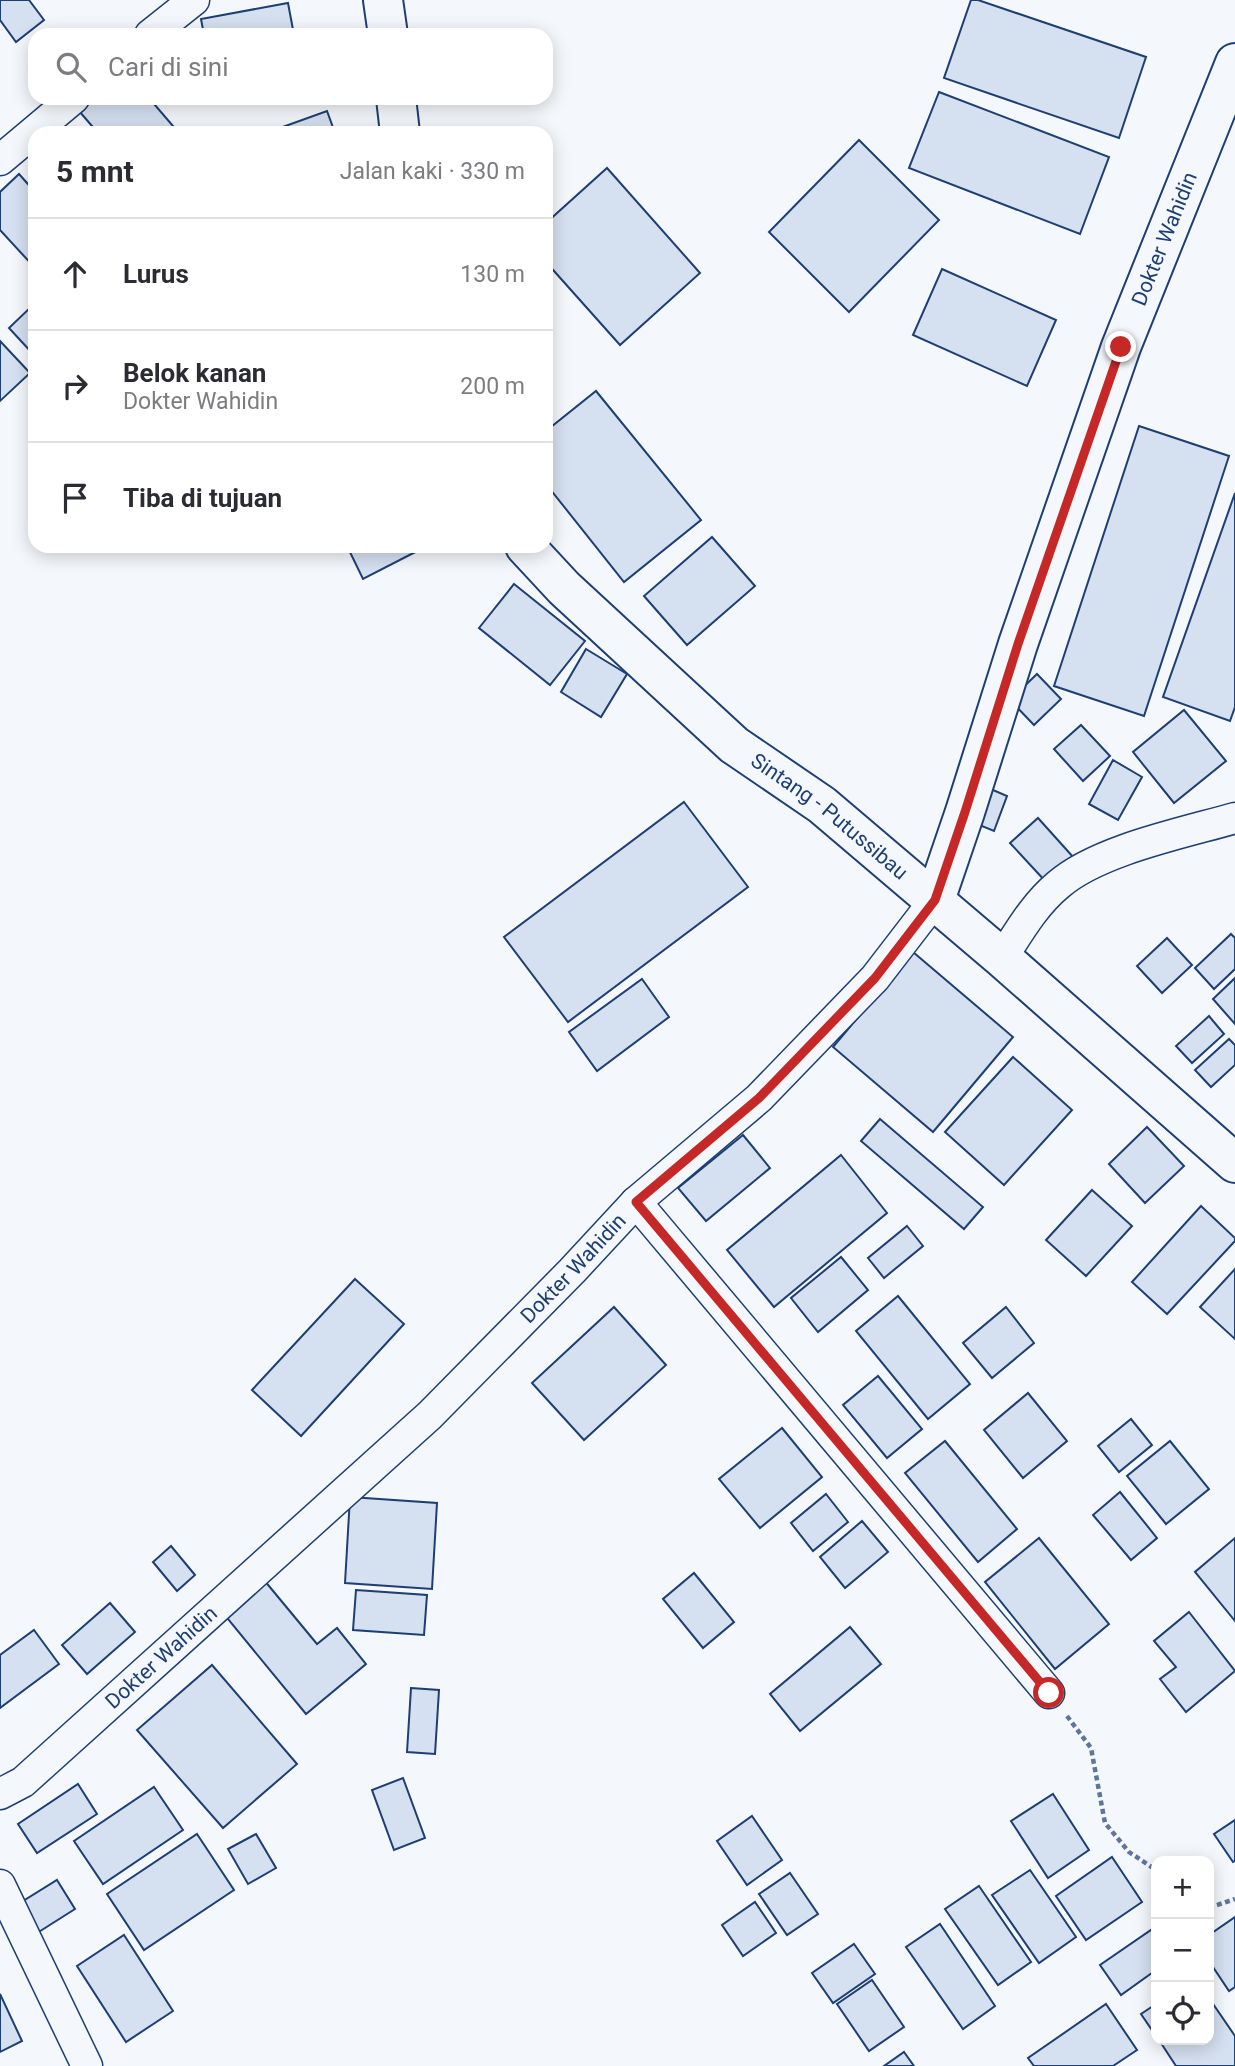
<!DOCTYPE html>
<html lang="id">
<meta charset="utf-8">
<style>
:root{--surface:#fff;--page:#f2f2f3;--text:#2b2b33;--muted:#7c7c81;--line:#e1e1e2}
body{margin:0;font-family:Roboto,sans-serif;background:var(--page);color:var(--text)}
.controls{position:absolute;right:21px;bottom:21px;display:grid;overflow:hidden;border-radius:14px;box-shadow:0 4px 18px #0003}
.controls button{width:63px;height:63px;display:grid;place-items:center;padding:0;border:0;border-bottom:2px solid var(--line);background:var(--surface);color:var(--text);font:35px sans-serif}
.stop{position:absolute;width:21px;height:21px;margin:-16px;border:5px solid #c62828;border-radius:50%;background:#fff}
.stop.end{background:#c62828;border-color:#fff;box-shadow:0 2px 7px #0008}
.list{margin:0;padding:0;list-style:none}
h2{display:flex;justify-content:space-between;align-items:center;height:91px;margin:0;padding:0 28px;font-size:30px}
h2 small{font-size:23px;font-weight:400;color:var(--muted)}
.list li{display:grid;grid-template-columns:46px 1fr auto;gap:21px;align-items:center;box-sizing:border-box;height:112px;padding:0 28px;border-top:2px solid var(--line)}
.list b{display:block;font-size:26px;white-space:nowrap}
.list p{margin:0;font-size:23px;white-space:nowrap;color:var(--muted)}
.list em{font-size:23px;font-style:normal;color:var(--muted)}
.icon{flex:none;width:38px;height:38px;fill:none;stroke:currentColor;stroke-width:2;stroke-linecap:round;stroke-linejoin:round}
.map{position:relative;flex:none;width:1235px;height:2066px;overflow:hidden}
.search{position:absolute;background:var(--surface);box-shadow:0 4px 18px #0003;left:28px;top:28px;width:525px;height:77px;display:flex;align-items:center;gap:18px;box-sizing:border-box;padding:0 24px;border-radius:21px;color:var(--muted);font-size:26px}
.panel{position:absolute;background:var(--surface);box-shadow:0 4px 18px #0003;left:28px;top:126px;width:525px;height:427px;border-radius:21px}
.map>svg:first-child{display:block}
.building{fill:#d5e0f0;stroke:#1d3f73;stroke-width:2}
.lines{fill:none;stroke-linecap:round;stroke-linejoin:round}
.street-casing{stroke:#1d3f73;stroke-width:33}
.secondary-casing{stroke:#1d3f73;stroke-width:42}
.highway-casing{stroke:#1d3f73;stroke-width:42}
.path{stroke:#5e769c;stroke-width:4.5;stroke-dasharray:5 3.5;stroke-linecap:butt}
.street{stroke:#f4f7fb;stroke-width:30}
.secondary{stroke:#f4f7fb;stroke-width:38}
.highway{stroke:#f4f7fb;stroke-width:38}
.route{stroke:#c62828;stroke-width:9}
.labels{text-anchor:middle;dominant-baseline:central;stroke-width:5;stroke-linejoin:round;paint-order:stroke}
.street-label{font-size:21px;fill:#1d3f73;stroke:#f4f7fb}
</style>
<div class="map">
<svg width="1235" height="2066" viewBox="0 0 1235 2066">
<rect width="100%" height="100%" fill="#f4f7fb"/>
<!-- building -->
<g class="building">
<polygon points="0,0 29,0 44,20 16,42 0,20"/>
<polygon points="971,0 978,0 1146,57 1119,138 944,78"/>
<polygon points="288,3 294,35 204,35 201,19"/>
<polygon points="939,92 1109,157 1080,234 909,168"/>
<polygon points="94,98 149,98 179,133 98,133 79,111"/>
<polygon points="327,111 335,133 266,133"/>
<polygon points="859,140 939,220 849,312 769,232"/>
<polygon points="607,168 700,273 620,345 546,262 546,223"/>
<polygon points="19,174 35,192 35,268 0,230 0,192"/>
<polygon points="942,269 1056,320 1027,386 913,335"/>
<polygon points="35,303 35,353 33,354 9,328"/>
<polygon points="0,341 30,373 0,401"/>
<polygon points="596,391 701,520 624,582 546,484 546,431"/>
<polygon points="1139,426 1229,456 1144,716 1054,686"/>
<polygon points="1235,493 1235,707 1230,721 1163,697"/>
<polygon points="712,537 755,586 687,645 644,596"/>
<polygon points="347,546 427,546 363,579"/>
<polygon points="514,584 585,641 550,685 479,628"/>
<polygon points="586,649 627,674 601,717 561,692"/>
<polygon points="1037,674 1061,699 1034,725 1010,700"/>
<polygon points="1184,710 1226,761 1174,803 1133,752"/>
<polygon points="1081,725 1110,756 1083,781 1054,749"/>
<polygon points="1113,760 1142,777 1118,820 1089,804"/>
<polygon points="986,787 1007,796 994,831 972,822"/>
<polygon points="684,802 748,887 568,1022 504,937"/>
<polygon points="1038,818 1074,858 1047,883 1010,843"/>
<polygon points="1231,934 1235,938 1235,969 1214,989 1195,968"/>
<polygon points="1167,938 1192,965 1162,993 1137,966"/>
<polygon points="913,952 1013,1037 933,1132 833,1047"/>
<polygon points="1235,978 1235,1024 1213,999"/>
<polygon points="642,979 669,1017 597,1071 569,1032"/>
<polygon points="1209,1016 1224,1034 1192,1063 1176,1046"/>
<polygon points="1229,1039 1235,1045 1235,1065 1211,1087 1195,1070"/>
<polygon points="1013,1057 1072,1110 1004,1185 945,1132"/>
<polygon points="880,1119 983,1207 964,1229 861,1141"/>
<polygon points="1147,1127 1184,1166 1145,1203 1109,1164"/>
<polygon points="743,1135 770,1168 706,1221 678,1188"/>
<polygon points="841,1155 887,1213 774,1307 727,1250"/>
<polygon points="1092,1190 1132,1226 1086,1276 1046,1240"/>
<polygon points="1201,1206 1235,1238 1235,1241 1167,1314 1132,1282"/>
<polygon points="907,1226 923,1246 884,1278 868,1258"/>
<polygon points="841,1257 868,1290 818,1332 791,1298"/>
<polygon points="1235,1269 1235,1339 1200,1307"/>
<polygon points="355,1279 404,1324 301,1436 252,1390"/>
<polygon points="898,1296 970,1384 928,1419 856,1331"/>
<polygon points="614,1307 666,1365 584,1440 532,1383"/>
<polygon points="1006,1307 1034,1343 992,1378 963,1343"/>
<polygon points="878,1376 922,1429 887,1458 843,1405"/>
<polygon points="1028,1393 1067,1441 1023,1478 984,1430"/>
<polygon points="1131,1419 1152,1445 1119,1472 1098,1446"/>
<polygon points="782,1428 822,1477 760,1528 719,1479"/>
<polygon points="945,1441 1017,1529 978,1562 905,1473"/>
<polygon points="1170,1441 1209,1489 1166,1524 1127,1476"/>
<polygon points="1120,1492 1157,1538 1131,1560 1093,1515"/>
<polygon points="826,1494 848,1522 813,1551 791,1523"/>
<polygon points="350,1497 437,1503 432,1589 345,1583"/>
<polygon points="862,1521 888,1552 845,1588 820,1557"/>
<polygon points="1039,1538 1109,1624 1055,1669 985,1582"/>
<polygon points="1235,1538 1235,1621 1195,1572"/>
<polygon points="171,1546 195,1575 177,1591 153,1562"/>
<polygon points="694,1573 734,1622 703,1648 663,1599"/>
<polygon points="264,1580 317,1644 337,1628 366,1664 306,1714 223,1613"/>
<polygon points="356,1590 427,1595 424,1635 353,1630"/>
<polygon points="110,1603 135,1632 87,1674 62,1645"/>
<polygon points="1189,1612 1235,1671 1186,1712 1160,1679 1176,1667 1154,1641"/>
<polygon points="850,1627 881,1664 800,1731 770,1694"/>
<polygon points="34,1630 59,1664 0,1708 0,1655"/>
<polygon points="212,1665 297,1764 223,1828 137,1730"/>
<polygon points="411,1688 439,1690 435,1754 407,1752"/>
<polygon points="403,1778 425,1838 394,1850 372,1790"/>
<polygon points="78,1784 97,1814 37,1853 18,1824"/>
<polygon points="154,1787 183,1830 103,1884 74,1841"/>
<polygon points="1053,1794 1089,1850 1048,1878 1011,1821"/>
<polygon points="752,1816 782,1860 747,1885 717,1841"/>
<polygon points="1235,1820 1235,1861 1233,1862 1214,1834"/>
<polygon points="197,1834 234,1890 144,1950 107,1894"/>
<polygon points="256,1834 276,1868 248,1884 228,1849"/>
<polygon points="1112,1857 1142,1902 1086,1940 1056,1896"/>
<polygon points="1030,1870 1076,1937 1039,1963 992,1895"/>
<polygon points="790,1873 818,1914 787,1935 759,1894"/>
<polygon points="57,1880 75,1909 34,1935 15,1906"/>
<polygon points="979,1886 1031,1962 998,1985 945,1909"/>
<polygon points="755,1902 776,1933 743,1956 722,1925"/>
<polygon points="1235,1917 1235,1987 1229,1991 1209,1961 1209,1935"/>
<polygon points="940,1924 995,2006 963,2029 906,1947"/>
<polygon points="1151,1930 1156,1937 1156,1970 1121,1995 1100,1965"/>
<polygon points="124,1935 173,2011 126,2042 77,1966"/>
<polygon points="854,1944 875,1974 833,2003 812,1973"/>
<polygon points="872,1980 904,2027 869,2051 837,2004"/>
<polygon points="0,1994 22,2041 0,2052"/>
<polygon points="1209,1998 1235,2036 1235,2066 1176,2066 1159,2040 1209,2040"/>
<polygon points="1106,2004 1137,2050 1113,2066 1034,2066 1028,2058"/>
<polygon points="1156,2004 1156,2036 1141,2014"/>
<polygon points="904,2052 914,2066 884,2066"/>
</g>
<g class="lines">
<defs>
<g id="street">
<polyline points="150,35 194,0"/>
<polyline points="0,160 74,98"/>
<path d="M1002,958C1019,932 1034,905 1058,885C1098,850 1183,833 1235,818"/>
<polyline points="636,1202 1049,1693"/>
<path id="s1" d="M0,1794L23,1782L43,1764L430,1415L572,1271L636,1202L759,1098L875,978L935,900"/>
<polyline points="0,1885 87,2066"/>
</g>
<g id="secondary">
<path id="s2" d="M935,900L965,812L1018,644L1121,347L1235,63"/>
</g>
<g id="highway">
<polyline points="383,0 388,35"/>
<polyline points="396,98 400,133"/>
<path id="s3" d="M525,546L564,588L734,745L822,805L1002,958L1235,1163"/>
</g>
</defs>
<!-- street casing -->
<use href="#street" class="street-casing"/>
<!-- secondary casing -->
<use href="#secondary" class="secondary-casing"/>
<!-- highway casing -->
<use href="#highway" class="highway-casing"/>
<!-- path -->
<g class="path">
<polyline points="1067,1716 1091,1748 1105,1823 1129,1852 1156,1870"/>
<polyline points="1209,1906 1211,1907 1235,1899"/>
</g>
<!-- street -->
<use href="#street" class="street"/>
<!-- secondary -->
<use href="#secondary" class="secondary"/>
<!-- highway -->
<use href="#highway" class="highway"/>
</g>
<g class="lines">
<!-- route -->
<polyline class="route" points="1049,1693 636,1202 759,1098 875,978 935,900 965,812 1018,644 1121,347"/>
</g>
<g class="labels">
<!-- street labels -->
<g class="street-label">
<text stroke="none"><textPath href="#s2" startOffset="700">Dokter Wahidin</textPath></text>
<text stroke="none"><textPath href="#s3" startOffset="408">Sintang - Putussibau</textPath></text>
<text stroke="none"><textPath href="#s1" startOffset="779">Dokter Wahidin</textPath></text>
<text stroke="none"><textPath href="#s1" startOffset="212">Dokter Wahidin</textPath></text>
</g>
</g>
</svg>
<div class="controls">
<button>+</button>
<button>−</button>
<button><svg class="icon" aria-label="locate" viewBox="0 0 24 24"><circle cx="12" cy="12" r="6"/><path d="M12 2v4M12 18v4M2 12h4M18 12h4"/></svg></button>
</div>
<div class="stop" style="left:1049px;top:1693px"></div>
<div class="stop end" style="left:1121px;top:347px"></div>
<div class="search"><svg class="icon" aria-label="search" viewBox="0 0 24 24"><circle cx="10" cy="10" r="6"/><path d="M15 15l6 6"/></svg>Cari di sini</div>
<section class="panel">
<h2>5 mnt<small>Jalan kaki · 330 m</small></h2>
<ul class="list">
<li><svg class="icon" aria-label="ahead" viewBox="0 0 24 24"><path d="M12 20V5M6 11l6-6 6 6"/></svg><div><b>Lurus</b></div><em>130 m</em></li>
<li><svg class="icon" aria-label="right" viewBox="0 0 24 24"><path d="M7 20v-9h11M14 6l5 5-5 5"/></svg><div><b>Belok kanan</b><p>Dokter Wahidin</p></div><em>200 m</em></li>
<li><svg class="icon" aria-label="arrive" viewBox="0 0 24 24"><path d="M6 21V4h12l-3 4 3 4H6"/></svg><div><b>Tiba di tujuan</b></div></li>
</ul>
</section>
</div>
